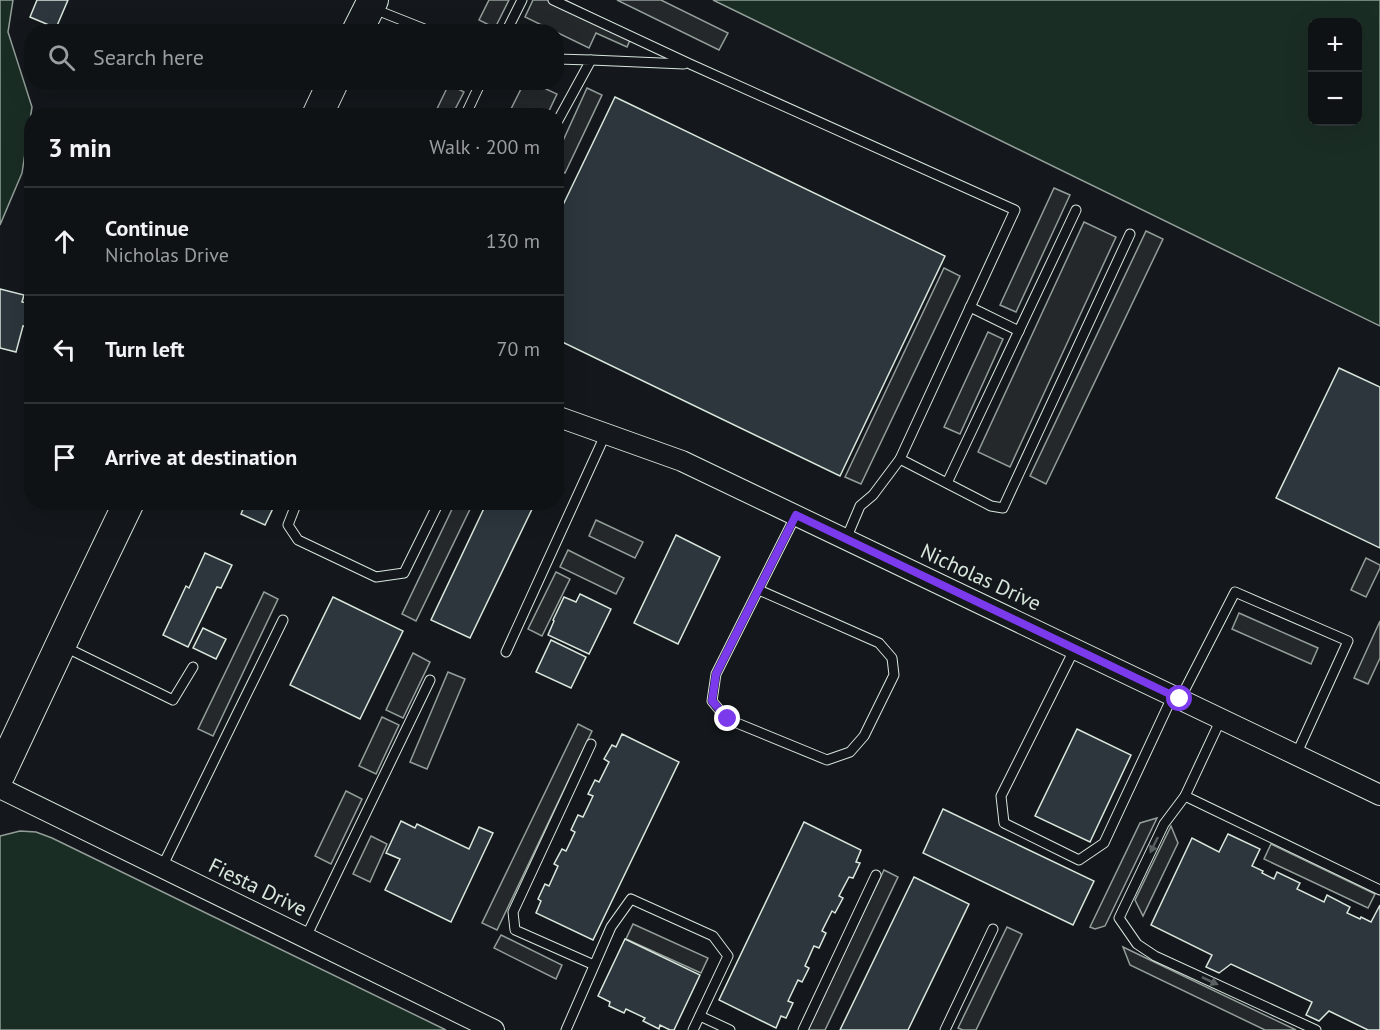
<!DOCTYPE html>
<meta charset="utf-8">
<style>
:root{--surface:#0f1215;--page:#181b1e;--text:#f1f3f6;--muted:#9b9ea0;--line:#2f3234}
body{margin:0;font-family:"PT Sans",sans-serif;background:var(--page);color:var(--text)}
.controls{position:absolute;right:18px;top:18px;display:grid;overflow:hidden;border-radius:12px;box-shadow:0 6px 24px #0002}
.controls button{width:54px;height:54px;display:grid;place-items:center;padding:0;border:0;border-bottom:2px solid var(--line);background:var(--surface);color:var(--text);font:30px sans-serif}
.stop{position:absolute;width:18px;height:18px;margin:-14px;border:4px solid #7c3aed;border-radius:50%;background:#fff}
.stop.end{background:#7c3aed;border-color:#fff;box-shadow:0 2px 6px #0008}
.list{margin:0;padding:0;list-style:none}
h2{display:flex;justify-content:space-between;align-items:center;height:78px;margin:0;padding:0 24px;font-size:26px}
h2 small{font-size:20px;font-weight:400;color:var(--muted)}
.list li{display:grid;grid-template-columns:39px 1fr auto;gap:18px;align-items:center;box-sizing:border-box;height:108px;padding:0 24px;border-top:2px solid var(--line)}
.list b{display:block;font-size:22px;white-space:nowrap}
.list p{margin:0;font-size:20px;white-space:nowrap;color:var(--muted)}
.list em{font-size:20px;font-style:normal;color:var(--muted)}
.icon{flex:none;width:33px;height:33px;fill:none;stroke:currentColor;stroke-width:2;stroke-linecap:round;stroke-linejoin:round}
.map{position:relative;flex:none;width:1380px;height:1030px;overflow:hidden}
.search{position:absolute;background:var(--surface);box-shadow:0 6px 24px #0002;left:24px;top:24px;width:540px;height:66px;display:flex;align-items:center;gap:15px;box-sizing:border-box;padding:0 21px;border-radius:24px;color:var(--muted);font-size:22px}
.panel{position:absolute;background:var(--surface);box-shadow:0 6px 24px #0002;left:24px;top:108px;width:540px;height:402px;border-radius:24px}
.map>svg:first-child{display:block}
.green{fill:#1a2d24;stroke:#939e99;stroke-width:1.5;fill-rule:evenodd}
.parking{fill:#24282b;stroke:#939e99;stroke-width:1.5}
.building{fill:#2c363c;stroke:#d8e6dc;stroke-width:1.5}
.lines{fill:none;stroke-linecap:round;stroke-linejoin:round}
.service-casing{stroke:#d8e6dc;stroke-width:11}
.minor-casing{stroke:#d8e6dc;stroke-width:22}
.primary-casing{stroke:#d8e6dc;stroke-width:32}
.service{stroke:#14181c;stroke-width:9}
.minor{stroke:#14181c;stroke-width:20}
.primary{stroke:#14181c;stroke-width:30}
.oneway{fill:#59605f}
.route{stroke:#7c3aed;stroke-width:8}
.labels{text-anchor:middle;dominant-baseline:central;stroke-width:4.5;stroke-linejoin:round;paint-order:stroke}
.street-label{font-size:21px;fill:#d8e6dc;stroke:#14181c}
</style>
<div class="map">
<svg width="1380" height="1030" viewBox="0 0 1380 1030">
<rect width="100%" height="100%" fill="#14181c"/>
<!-- green -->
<g class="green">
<polygon points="0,0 13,0 8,32 32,107 22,173 0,225"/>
<path d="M713,0H1380V326ZM1358,22V122H1312V22Z"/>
<polygon points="20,831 36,832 52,838 446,1030 0,1030 0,836"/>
</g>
<!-- parking -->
<g class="parking">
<polygon points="489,0 509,0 495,28 479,20"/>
<polygon points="533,0 565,0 633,33 627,47 596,33 589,48 525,17"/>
<polygon points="617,0 661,0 728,33 719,50"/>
<polygon points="524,83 533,83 557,94 547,115 524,115 511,109"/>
<polygon points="449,84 464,92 452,115 434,115"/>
<polygon points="587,88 602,95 565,173 557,169 557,154"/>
<polygon points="1054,188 1070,195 1016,312 1000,305"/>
<polygon points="1084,222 1116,237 1010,467 978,452"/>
<polygon points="1146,231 1163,239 1046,484 1030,476"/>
<polygon points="944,268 960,276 861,484 845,477"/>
<polygon points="988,332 1003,339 960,434 944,427"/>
<polygon points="455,503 473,503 416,621 402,614"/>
<polygon points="596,520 643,542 635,558 589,536"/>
<polygon points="568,550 624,578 616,594 560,567"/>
<polygon points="1366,558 1380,565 1380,568 1366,597 1351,590"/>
<polygon points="556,572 570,579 542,636 528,629"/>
<polygon points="264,592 278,599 213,736 198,729"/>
<polygon points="1239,613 1318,648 1311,664 1232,629"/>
<polygon points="1380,621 1380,658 1368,684 1354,678"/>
<polygon points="413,653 430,662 403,718 386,710"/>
<polygon points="448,672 465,679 427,769 410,762"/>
<polygon points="382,717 399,725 376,774 359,766"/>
<polygon points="578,724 592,731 497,930 482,923"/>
<polygon points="346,791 362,799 331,864 315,856"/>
<polygon points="1157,818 1105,926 1095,929 1090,927 1140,823"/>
<polygon points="1171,826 1178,843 1143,916 1135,900"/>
<polygon points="371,836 387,844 370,882 353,874"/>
<polygon points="1271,844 1375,894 1368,908 1264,859"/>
<polygon points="884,870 898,877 825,1030 807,1030"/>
<polygon points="633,924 708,958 701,973 626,939"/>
<polygon points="1007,927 1022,934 976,1030 963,1030 958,1028"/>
<polygon points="501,935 562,965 556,979 494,948"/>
<polygon points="1123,947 1296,1030 1265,1030 1130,965"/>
</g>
<!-- building -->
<g class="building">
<polygon points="37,0 68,0 56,28 30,17"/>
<polygon points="615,97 945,256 840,476 556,339 556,204 562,207"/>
<polygon points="0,289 24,295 22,302 32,304 32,328 23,326 16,352 0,348"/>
<polygon points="1339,368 1380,387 1380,548 1276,498"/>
<polygon points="246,502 276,502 265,525 241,514"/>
<polygon points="487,502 535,503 470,638 431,620"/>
<polygon points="676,535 720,557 678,644 634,623"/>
<polygon points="205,553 232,565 221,588 217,587 188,647 163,635 186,586 189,588"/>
<polygon points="580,594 611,609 589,654 548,635 554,621 553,620 564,597 576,602"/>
<polygon points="333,597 403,631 360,719 290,685"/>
<polygon points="203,628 226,639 216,659 193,648"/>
<polygon points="551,640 586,657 571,688 536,672"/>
<polygon points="1077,729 1131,755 1090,842 1035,816"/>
<polygon points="622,734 679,762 593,940 536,913 541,901 538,899 545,884 549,886 558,866 554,864 562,849 566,851 575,832 571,830 578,815 583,817 593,796 588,794 595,780 599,782 609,762 604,759 612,745 616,747"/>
<polygon points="943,809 1094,881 1073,925 923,853"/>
<polygon points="401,821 415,828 417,824 469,849 479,827 493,833 451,922 385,890 400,859 386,853"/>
<polygon points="804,822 861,850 856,862 860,863 853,878 849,877 839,896 843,898 835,913 832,911 822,931 826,933 819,948 814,946 805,966 809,968 802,982 798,980 788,1001 793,1003 786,1018 781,1016 776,1028 719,1000"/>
<polygon points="1228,834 1260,849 1252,866 1263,871 1262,873 1274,879 1277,872 1300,883 1297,889 1324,902 1327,895 1350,907 1347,913 1360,919 1361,917 1371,922 1380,905 1380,1030 1368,1030 1329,1011 1319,1021 1306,1015 1312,1002 1231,964 1219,973 1206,967 1212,955 1151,925 1192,838 1219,852"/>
<polygon points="914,877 969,904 908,1030 840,1030"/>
<polygon points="625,939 700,975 674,1030 670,1030 660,1025 659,1029 643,1021 645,1018 626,1009 624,1013 609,1006 610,1002 598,996"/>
</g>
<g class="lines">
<defs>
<g id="service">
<polyline points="553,0 690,64 1015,210 900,459 873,495 860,506 846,539"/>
<polyline points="374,9 432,32"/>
<polyline points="506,32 522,0"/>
<polyline points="556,59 591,60 556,124"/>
<polyline points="591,60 684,64"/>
<polyline points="465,116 481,82"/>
<polyline points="970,307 1019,331"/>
<polyline points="900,459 991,506 1003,508 1130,234"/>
<polyline points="947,483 1076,210"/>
<polyline points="297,502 288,525 298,540 376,577 404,573 439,502"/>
<polyline points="759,590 879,643 892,658 894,675 864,736 850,752 827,760 727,719 712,701 716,674 796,515"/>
<polyline points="65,647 173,700 193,667"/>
<polyline points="1075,648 1001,796 1004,823 1079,860 1104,843 1173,695"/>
<polyline points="506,652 606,433"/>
<polyline points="1180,699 1235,592 1348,641 1296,755"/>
<polyline points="1221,719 1185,796 1380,890"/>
<polyline points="591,744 513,912 515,930 594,965"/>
<polyline points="1185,796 1164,824 1119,918 1137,944 1155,956 1316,1030"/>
<polyline points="162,867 283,620"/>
<polyline points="306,937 430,680"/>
<polyline points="700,1016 730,1030"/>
<polyline points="566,1030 611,927 631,899 713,936 728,956 693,1030"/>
<polyline points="803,1030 876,875"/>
<polyline points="945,1030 993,929"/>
</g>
<g id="minor">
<polyline points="556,416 682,461 1380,795"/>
<polyline points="0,788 494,1030"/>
</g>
<g id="primary">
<polyline points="357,32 373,0"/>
<polyline points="317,116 333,82"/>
<polyline points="0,774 79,606 129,502"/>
</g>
</defs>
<!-- service casing -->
<use href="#service" class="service-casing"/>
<!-- minor casing -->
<use href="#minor" class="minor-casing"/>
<!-- primary casing -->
<use href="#primary" class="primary-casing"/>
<!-- service -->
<use href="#service" class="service"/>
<!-- minor -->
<use href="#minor" class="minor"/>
<!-- primary -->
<use href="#primary" class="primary"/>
</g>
<!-- one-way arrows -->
<defs><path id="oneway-solid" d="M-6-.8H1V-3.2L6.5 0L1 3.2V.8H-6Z" transform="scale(1.5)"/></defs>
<g class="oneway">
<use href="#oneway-solid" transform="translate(1154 845) rotate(116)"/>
<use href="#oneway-solid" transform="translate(1210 981) rotate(25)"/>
</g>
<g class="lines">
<!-- route -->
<polyline class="route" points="728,719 712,701 716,674 796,515 1180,699"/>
</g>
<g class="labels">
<!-- street labels -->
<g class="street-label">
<text transform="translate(981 577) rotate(25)">Nicholas Drive</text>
<text transform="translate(258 887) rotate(26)">Fiesta Drive</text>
</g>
</g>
</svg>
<div class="controls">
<button>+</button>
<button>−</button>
</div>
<div class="stop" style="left:1180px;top:699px"></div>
<div class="stop end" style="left:728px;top:719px"></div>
<div class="search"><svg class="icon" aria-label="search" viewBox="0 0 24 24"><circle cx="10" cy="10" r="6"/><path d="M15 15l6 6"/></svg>Search here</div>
<section class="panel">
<h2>3 min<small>Walk · 200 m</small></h2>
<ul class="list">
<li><svg class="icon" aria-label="ahead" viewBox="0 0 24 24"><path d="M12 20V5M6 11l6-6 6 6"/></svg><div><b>Continue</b><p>Nicholas Drive</p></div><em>130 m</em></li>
<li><svg class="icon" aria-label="left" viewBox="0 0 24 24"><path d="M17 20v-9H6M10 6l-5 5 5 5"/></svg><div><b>Turn left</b></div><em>70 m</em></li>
<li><svg class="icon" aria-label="arrive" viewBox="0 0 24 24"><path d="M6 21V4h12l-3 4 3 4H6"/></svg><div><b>Arrive at destination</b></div></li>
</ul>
</section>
</div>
